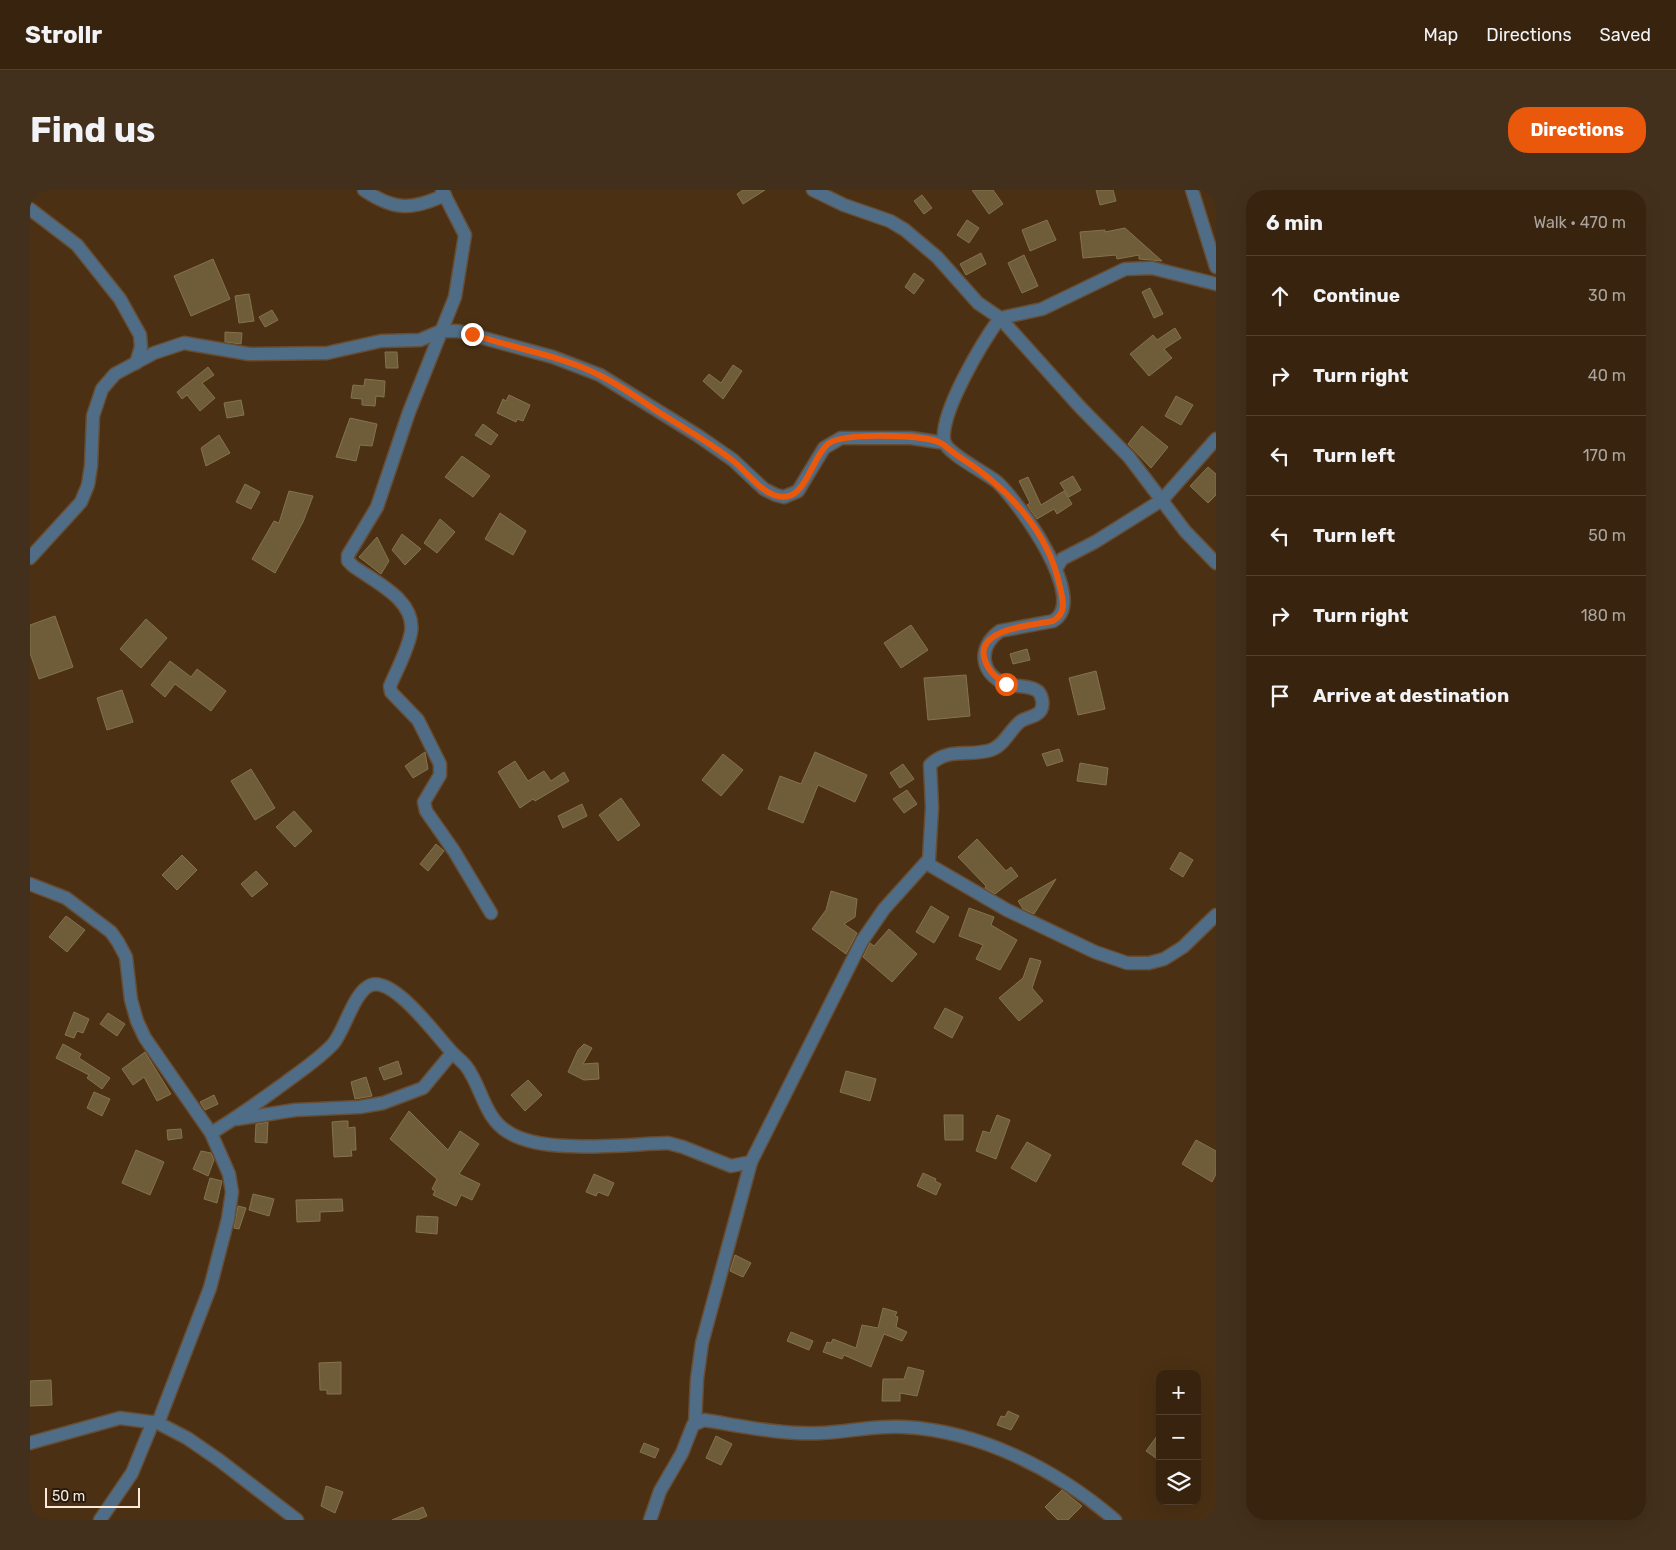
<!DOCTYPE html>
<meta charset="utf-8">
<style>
:root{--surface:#38240e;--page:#43301c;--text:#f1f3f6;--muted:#aba49e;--line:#52412e;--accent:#ea580c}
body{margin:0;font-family:Rubik,sans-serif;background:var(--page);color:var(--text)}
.controls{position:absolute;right:15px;bottom:15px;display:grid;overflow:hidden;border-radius:10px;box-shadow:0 5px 20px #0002}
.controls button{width:45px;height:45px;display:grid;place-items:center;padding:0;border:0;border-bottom:1px solid var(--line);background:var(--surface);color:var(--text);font:25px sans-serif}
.scale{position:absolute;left:15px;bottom:12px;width:95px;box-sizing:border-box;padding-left:5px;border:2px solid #fae8d8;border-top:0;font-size:14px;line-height:18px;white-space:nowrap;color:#fae8d8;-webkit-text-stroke:4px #271b0f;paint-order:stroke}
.stop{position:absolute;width:15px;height:15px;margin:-11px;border:4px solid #ea580c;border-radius:50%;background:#fff}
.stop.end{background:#ea580c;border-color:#fff;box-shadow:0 1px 5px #0008}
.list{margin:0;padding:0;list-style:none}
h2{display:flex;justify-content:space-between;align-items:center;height:65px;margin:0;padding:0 20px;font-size:21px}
h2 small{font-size:16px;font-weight:400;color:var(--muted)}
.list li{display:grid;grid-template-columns:32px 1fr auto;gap:15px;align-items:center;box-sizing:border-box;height:80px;padding:0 20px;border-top:1px solid var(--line)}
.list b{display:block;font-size:19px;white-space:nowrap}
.list em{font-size:16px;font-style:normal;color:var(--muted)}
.icon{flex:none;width:28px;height:28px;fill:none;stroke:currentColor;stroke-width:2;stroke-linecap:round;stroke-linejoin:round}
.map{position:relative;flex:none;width:1186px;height:1330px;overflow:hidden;border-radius:20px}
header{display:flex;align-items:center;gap:30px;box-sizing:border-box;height:70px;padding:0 25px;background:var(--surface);border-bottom:1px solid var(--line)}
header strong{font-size:24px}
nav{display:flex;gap:28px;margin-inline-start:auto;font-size:18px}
.intro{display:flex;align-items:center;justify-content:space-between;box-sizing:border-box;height:120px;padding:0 30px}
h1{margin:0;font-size:35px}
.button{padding:12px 22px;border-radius:20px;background:var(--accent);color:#fff;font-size:18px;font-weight:700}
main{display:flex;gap:30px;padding:0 30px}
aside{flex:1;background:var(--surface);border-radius:20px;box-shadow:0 5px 20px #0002}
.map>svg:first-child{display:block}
.building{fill:#6e5d38;stroke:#84734d}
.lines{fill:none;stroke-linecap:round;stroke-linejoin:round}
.street-casing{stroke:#674d33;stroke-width:15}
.street{stroke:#4f6d87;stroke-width:12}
.route{stroke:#ea580c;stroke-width:6}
</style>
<header>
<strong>Strollr</strong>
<nav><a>Map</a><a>Directions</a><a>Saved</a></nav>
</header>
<div class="intro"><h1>Find us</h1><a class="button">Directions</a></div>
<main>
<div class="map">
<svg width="1186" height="1330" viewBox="0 0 1186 1330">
<rect width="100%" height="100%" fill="#4b3013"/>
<!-- building -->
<g class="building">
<polygon points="713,0 735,0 713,14 707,4"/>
<polygon points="942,0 963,0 973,14 959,24"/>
<polygon points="1066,0 1083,0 1086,11 1070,15"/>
<polygon points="892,5 902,18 894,24 884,11"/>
<polygon points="937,30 949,38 939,53 927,45"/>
<polygon points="1017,30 1026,50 1000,61 992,40"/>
<polygon points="1095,38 1132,71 1109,69 1109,65 1087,69 1086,65 1053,68 1050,42 1075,40 1075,42"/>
<polygon points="951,63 956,74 936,85 930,74"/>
<polygon points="994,65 1008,96 992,103 978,73"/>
<polygon points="183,69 200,109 161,126 144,86"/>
<polygon points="884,83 894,90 884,104 875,97"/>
<polygon points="1120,98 1133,124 1124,128 1112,102"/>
<polygon points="219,104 224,131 209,133 205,106"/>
<polygon points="242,120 248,130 235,137 229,127"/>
<polygon points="1145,138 1151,148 1134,159 1142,168 1119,186 1100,164 1123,145 1127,150"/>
<polygon points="195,142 212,143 211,154 195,152"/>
<polygon points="355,162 367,162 368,178 356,178"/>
<polygon points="703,175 712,181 693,209 673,191 679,184 691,193"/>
<polygon points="178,177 184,185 172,193 185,208 170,221 157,205 152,209 147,202"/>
<polygon points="335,189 355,191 354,207 346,206 345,216 332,215 332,209 321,208 323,195 334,196"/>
<polygon points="479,205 500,215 493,231 487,229 486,232 467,223 473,209 476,211"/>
<polygon points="1146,206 1163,215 1151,235 1135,226"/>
<polygon points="211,210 214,225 197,228 194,213"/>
<polygon points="320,228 347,234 342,256 330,255 326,271 306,267"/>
<polygon points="453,234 468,245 461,255 445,245"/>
<polygon points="1112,236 1138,257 1121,278 1098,254"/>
<polygon points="189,245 200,263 176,276 171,258"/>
<polygon points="432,266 460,286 443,307 415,287"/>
<polygon points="1178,277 1186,284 1186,305 1178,313 1160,296"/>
<polygon points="1043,286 1051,300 1039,307 1030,293"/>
<polygon points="998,287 1011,315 1034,301 1042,314 1027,324 1024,319 1007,329 997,315 1000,313 989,291"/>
<polygon points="215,294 230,302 221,319 206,312"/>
<polygon points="259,301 283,306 273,332 245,383 222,369 244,331 249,333"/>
<polygon points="470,323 496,341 483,365 455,349"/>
<polygon points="410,329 425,342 407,363 394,353"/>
<polygon points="372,344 391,359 375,375 362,360"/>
<polygon points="347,347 359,371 351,384 329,367"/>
<polygon points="25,426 43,477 9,489 0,463 0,435"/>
<polygon points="116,429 137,448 111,478 90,459"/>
<polygon points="881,435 898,460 871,478 854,453"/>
<polygon points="997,459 1000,470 983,474 980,464"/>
<polygon points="140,471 161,487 167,479 196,501 181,521 145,494 135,507 121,495"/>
<polygon points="1066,481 1075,519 1048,525 1039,488"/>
<polygon points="936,485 940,526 898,530 894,488"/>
<polygon points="92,500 103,532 77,540 67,508"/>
<polygon points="1029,559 1033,571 1017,576 1012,564"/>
<polygon points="395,562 398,579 383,588 375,576"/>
<polygon points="785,562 837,585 825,612 788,595 773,633 738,619 750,586 771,594"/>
<polygon points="693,564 713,580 691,606 672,590"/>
<polygon points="485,571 498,591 514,581 521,591 534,582 539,591 505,611 503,609 490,618 468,582"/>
<polygon points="1050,573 1078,578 1076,595 1047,591"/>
<polygon points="873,574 884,589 870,598 860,583"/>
<polygon points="221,579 245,618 225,630 201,591"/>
<polygon points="877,600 887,614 874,623 863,609"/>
<polygon points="591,608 610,635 588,651 569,625"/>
<polygon points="552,614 557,626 533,638 528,626"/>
<polygon points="264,621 282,641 265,657 246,637"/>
<polygon points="947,649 976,681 981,677 988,686 965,704 955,698 956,696 928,667"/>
<polygon points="406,654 414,661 398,681 390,674"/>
<polygon points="1150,662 1163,670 1153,687 1140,679"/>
<polygon points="152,665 167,680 147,700 132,685"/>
<polygon points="226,681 238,694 222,707 211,694"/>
<polygon points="1026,689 1004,724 993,719 988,711"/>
<polygon points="801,701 827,709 825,727 814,734 827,743 816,764 782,739 796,720"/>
<polygon points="901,716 919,727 904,753 886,742"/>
<polygon points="939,718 964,727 961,735 987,750 970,780 946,769 953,755 929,746"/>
<polygon points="36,726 55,740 37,762 19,747"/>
<polygon points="859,739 887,764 862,792 833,767 840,753 844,756"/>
<polygon points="1000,768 1011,771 1002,798 1013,811 989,831 969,808 993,788"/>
<polygon points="915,818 933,827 922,848 904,838"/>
<polygon points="44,822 59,829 53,843 47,841 44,848 35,845"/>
<polygon points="78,823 95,834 87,846 70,834"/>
<polygon points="33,854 51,864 49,868 80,888 72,899 57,888 59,885 26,868"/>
<polygon points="554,854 562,858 553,874 568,873 569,889 554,890 538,882 548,860"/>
<polygon points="115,862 141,904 127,911 114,887 103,895 92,879"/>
<polygon points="368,871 372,884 354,890 349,878"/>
<polygon points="816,881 846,889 840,911 810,902"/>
<polygon points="336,887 342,906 325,909 321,892"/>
<polygon points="498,890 512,905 495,921 481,905"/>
<polygon points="64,902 80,909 72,926 57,918"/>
<polygon points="184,905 188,914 175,920 170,912"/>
<polygon points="379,921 418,960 430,941 449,954 429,984 450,994 442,1010 431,1005 426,1016 403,1005 405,1001 402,999 407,989 360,949"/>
<polygon points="914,925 933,925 933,950 915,950"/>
<polygon points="967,925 980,930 966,969 946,961 953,941 960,943"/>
<polygon points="313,931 318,931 318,938 325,937 326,960 321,960 322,966 304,967 302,932"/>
<polygon points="238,932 237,953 225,952 226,934"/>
<polygon points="151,939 152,948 138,950 137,940"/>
<polygon points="1166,950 1186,961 1186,984 1182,992 1152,974"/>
<polygon points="997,952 1021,965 1006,992 981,978"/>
<polygon points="106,960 134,972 120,1005 92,993"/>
<polygon points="171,961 181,963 184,970 178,986 163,979"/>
<polygon points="893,983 906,989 905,991 911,994 906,1005 887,996"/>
<polygon points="564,984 584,993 578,1006 568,1002 566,1006 556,1002"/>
<polygon points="180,988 192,991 187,1013 174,1009"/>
<polygon points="223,1004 244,1009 239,1026 219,1020"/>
<polygon points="312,1009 313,1021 290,1022 290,1031 267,1032 266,1010"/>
<polygon points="208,1016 216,1018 209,1039 204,1038"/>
<polygon points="387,1026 408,1027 407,1044 386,1042"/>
<polygon points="705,1065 721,1073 713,1087 700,1081"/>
<polygon points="853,1118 867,1122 865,1126 868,1127 866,1137 877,1142 872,1151 854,1144 841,1177 814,1165 812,1169 793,1162 797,1152 801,1153 803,1149 826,1158 832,1135 848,1138"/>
<polygon points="761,1142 783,1151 779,1160 757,1151"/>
<polygon points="311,1172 311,1204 297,1204 297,1200 290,1200 289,1173"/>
<polygon points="878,1177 894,1181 887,1206 870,1203 870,1211 852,1211 853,1189 874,1189"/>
<polygon points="21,1190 22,1215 0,1216 0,1191"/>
<polygon points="978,1221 989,1226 981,1240 967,1235 971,1226 975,1227"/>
<polygon points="1130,1242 1130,1271 1116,1261"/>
<polygon points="686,1246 702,1254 691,1275 676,1268"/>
<polygon points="614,1253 629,1259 625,1268 610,1262"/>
<polygon points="296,1296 313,1302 305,1323 291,1316"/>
<polygon points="1032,1300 1052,1316 1038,1330 1028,1330 1015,1317"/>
<polygon points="393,1317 397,1326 387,1330 362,1330"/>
</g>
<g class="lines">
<defs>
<g id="street">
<path d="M334,0C365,21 382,20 415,5"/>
<path d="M412,0L435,45L425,107L379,222L347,317L318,365V371L323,376C345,392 386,410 381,442C378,460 367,479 360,496L361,502L388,530L410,574V585L394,612L396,621L424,661L461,723"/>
<polyline points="783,0 814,15 860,31 875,40 907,67 948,113 970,128 1050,217 1099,267 1155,341 1186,373"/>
<polyline points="1162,0 1186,77"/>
<polyline points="0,19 47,55 90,109 110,145 111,157 106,173"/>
<polyline points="0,368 51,312 58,295 61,276 63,226 72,199 85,184 124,163 154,153 219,164 297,163 351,151 390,150 411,141 428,141 523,167 570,185 667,245 703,270 734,299 746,305 754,307 768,301 794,258 811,248 881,248 915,253"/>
<polyline points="1026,379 1032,369 1065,352 1132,310 1186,249"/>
<polyline points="896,673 977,720 1065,762 1097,773 1119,773 1134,769 1153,757 1186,725"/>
<polyline points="0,694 36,708 81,742 88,752 96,767 101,810 107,831 115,848 181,943 199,984 202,1002 198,1029 180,1098 128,1233"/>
<polyline points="207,929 265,920 330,917 353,913 393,898 422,863"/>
<path d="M181,943C207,928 231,910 256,892C272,880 289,869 303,854C315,840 324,801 341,795C364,787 406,845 420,860C425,866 431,870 436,876C452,897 454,928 478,942C513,965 596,954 638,953L653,957L701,976L721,972L832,751L854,719L899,669L902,617L900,575C917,557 940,567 961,560C975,555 980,539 991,531C997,527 1007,527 1011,520C1014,514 1012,503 1006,500C997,495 985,497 976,494C950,484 947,457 970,441L1023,431C1060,410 988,311 967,292C955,282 917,264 914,251C910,222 953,151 970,128L1012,119L1095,79L1122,78L1186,94"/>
<polyline points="665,1233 667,1189 672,1153 721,972"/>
<polyline points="0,1253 90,1228 128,1233 157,1248 189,1270 267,1330"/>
<polyline points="70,1330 102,1283 123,1232"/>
<path d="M620,1330L630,1301L652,1263L663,1235L674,1230C712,1236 752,1245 791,1243C818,1242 846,1235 874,1237C951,1241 1027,1280 1085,1330"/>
</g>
</defs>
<!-- street casing -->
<use href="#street" class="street-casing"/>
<!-- street -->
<use href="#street" class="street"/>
</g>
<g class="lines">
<!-- route -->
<path class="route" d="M442,144C484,159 531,165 571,186C591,196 609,209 627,221C652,237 679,252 702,270C716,281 727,298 744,305C776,317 780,268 798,254C814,242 878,246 898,249C917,253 914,257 928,266C976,296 1018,340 1030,397C1033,410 1037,423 1023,431C1004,435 948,438 954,467C957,480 965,487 976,494"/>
</g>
</svg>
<div class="controls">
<button>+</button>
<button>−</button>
<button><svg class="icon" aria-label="layers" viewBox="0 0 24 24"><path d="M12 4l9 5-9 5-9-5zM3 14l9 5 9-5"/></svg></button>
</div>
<div class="scale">50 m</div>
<div class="stop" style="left:976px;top:494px"></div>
<div class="stop end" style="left:442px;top:144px"></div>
</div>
<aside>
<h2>6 min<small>Walk · 470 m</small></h2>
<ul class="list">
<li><svg class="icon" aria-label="ahead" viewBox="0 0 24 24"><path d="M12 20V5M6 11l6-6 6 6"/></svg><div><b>Continue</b></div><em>30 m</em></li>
<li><svg class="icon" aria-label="right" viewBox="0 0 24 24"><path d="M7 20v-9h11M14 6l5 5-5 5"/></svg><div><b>Turn right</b></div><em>40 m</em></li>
<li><svg class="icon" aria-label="left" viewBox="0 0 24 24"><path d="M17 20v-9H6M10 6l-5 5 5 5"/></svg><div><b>Turn left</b></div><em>170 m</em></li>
<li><svg class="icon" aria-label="left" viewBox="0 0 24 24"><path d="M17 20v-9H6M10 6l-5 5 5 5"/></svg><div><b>Turn left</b></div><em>50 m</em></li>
<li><svg class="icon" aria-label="right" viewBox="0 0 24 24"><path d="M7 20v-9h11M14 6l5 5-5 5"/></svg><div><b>Turn right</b></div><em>180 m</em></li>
<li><svg class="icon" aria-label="arrive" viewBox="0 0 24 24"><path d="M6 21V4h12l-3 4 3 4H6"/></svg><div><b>Arrive at destination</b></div></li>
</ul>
</aside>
</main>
